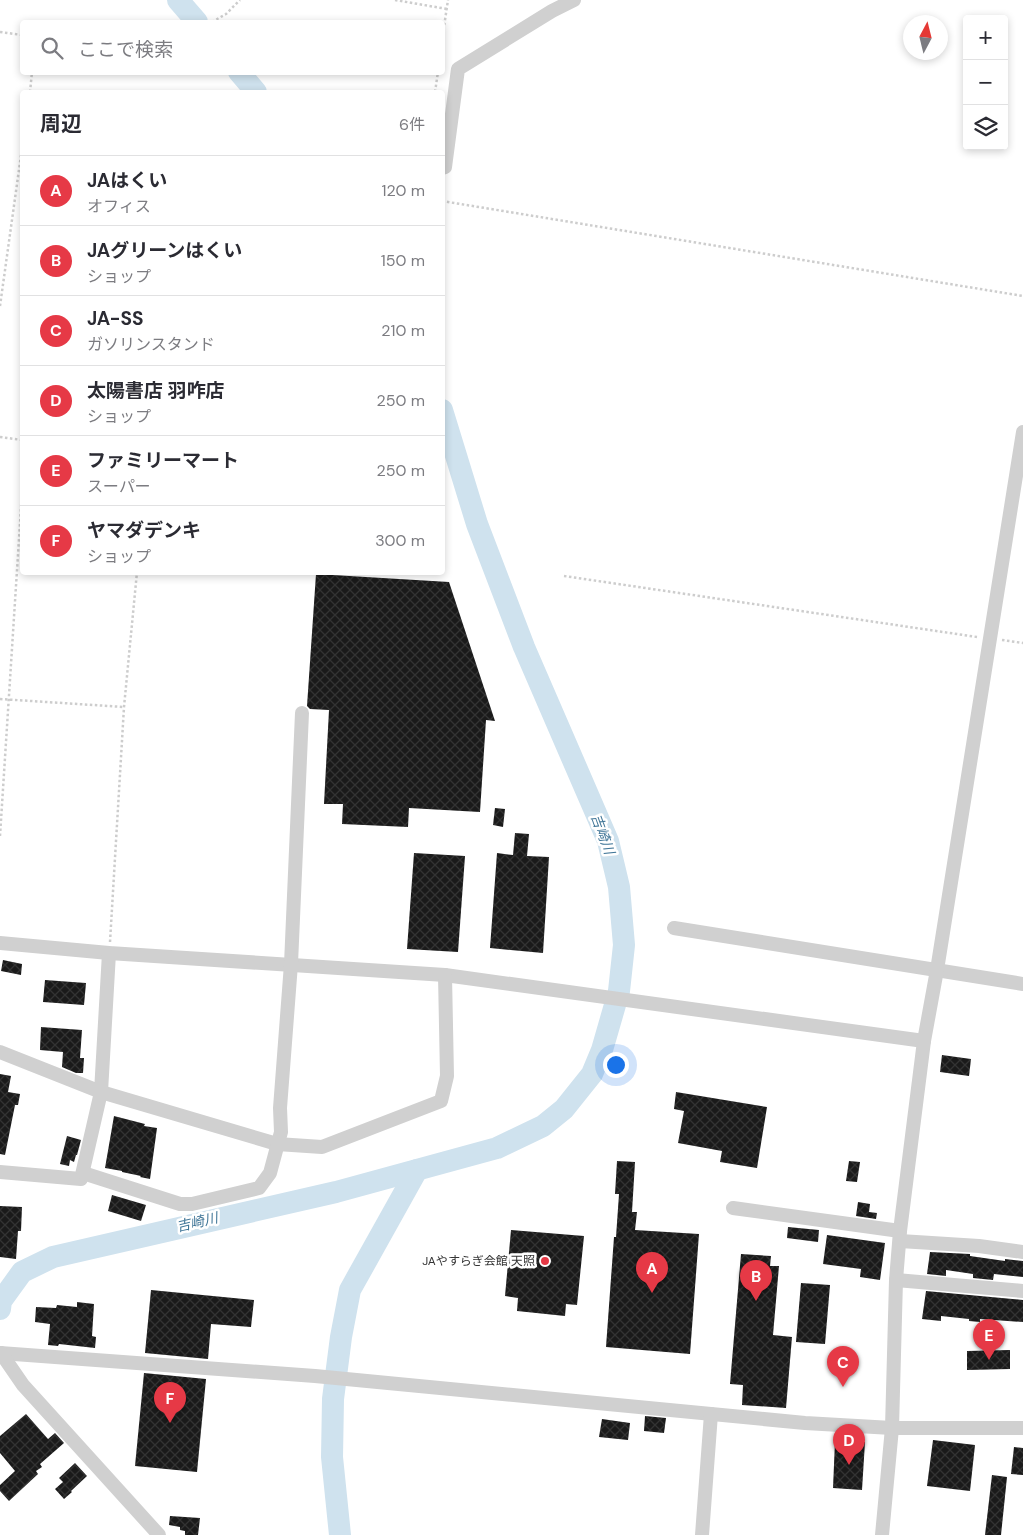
<!DOCTYPE html>
<html lang="ja">
<meta charset="utf-8">
<style>
:root{--surface:#fff;--page:#f7f7f7;--text:#2b2b33;--muted:#7c7c81;--line:#e1e1e2;--accent:#e63946}
body{margin:0;font-family:"DM Sans","Noto Sans JP",sans-serif;background:var(--page);color:var(--text)}
.controls{position:absolute;right:15px;top:15px;display:grid;overflow:hidden;border-radius:5px;box-shadow:0 2px 8px #0003}
.controls button{width:45px;height:45px;display:grid;place-items:center;padding:0;border:0;border-bottom:1px solid var(--line);background:var(--surface);color:var(--text);font:25px sans-serif}
.compass{position:absolute;left:903px;top:15px;width:45px;height:45px;border-radius:50%;background:var(--surface);box-shadow:0 2px 8px #0003;rotate:7deg}
.you{position:absolute;left:615px;top:1064px;width:18px;height:18px;margin:-12px;border:4px solid #fff;border-radius:50%;background:#1a73e8;box-shadow:0 0 0 8px #1a73e833}
.badge{display:grid;place-items:center;width:32px;height:32px;border-radius:50%;background:var(--accent);color:#fff;font-size:16px;font-weight:700}
.pin{position:absolute;translate:-50% -41px;filter:drop-shadow(0 1px 2px #0008)}
.pin::after{content:'';position:absolute;top:26px;width:18px;height:15px;background:inherit;clip-path:polygon(0 0,100% 0,50% 100%)}
.list{margin:0;padding:0;list-style:none}
h2{display:flex;justify-content:space-between;align-items:center;height:65px;margin:0;padding:0 20px;font-size:21px}
h2 small{font-size:16px;font-weight:400;color:var(--muted)}
.list li{display:grid;grid-template-columns:32px 1fr auto;gap:15px;align-items:center;box-sizing:border-box;height:70px;padding:0 20px;border-top:1px solid var(--line)}
.list b{display:block;font-size:19px;white-space:nowrap}
.list p{margin:0;font-size:16px;white-space:nowrap;color:var(--muted)}
.list em{font-size:16px;font-style:normal;color:var(--muted)}
.icon{flex:none;width:28px;height:28px;fill:none;stroke:currentColor;stroke-width:2;stroke-linecap:round;stroke-linejoin:round}
.map{position:relative;flex:none;width:1023px;height:1535px;overflow:hidden}
.search{position:absolute;background:var(--surface);box-shadow:0 2px 8px #0003;left:20px;top:20px;width:425px;height:55px;display:flex;align-items:center;gap:12px;box-sizing:border-box;padding:0 18px;border-radius:5px;color:var(--muted);font-size:19px}
.panel{position:absolute;background:var(--surface);box-shadow:0 2px 8px #0003;left:20px;top:90px;width:425px;height:485px;border-radius:5px}
.map>svg:first-child{display:block}
.lines{fill:none;stroke-linecap:round;stroke-linejoin:round}
.river{stroke:#cfe2ee;stroke-width:22}
.building{fill:url(#building-cross-hatch)}
.path{stroke:#cdcdcd;stroke-width:2.5;stroke-dasharray:2.5 2.5;stroke-linecap:butt}
.minor{stroke:#d0d0d0;stroke-width:14}
.poi-dot{fill:#e63946;stroke:#fff;stroke-width:2}
.labels{text-anchor:middle;dominant-baseline:central;stroke-width:5;stroke-linejoin:round;paint-order:stroke}
.poi-label{font-size:12px;fill:#333;stroke:#fff;text-anchor:end}
.water-label{font-size:14px;font-style:italic;fill:#3f7597;stroke:#fff}
</style>
<div class="map">
<svg width="1023" height="1535" viewBox="0 0 1023 1535">
<defs>
<pattern id="building-cross-hatch" width="8" height="8" patternUnits="userSpaceOnUse" patternTransform="scale(1.25)"><rect width="8" height="8" fill="#1a1a1a"/><path d="M0 0l8 8M0 8l8-8" fill="none" stroke="#333"/></pattern>
</defs>
<rect width="100%" height="100%" fill="#fff"/>
<g class="lines">
<!-- river -->
<g class="river">
<polyline points="178,0 197,22"/>
<polyline points="239,72 256,92"/>
<polyline points="0,1309 1,1301 22,1272 53,1257 336,1192 497,1148 543,1126 564,1109 592,1074 602,1050 619,991 624,945 619,887 608,841 524,647 477,524 442,410"/>
<polyline points="340,1535 332,1457 333,1399 341,1337 350,1290 417,1170"/>
</g>
</g>
<!-- building -->
<g class="building">
<polygon points="316,574 449,582 495,721 486,720 480,812 409,808 408,827 342,824 343,804 324,804 329,710 310,709 307,706"/>
<polygon points="495,808 505,809 503,827 493,825"/>
<polygon points="515,833 529,834 527,856 549,857 543,953 490,948 497,853 513,855"/>
<polygon points="414,853 465,856 458,952 407,949"/>
<polygon points="3,960 22,964 21,975 1,971"/>
<polygon points="45,980 86,983 84,1005 43,1002"/>
<polygon points="41,1027 82,1030 80,1058 84,1058 83,1073 76,1073 62,1067 63,1052 40,1050"/>
<polygon points="942,1055 971,1059 969,1076 940,1072"/>
<polygon points="0,1074 11,1076 8,1092 20,1094 18,1105 15,1105 5,1155 0,1154"/>
<polygon points="676,1092 767,1107 757,1168 720,1162 722,1151 678,1143 684,1111 674,1109"/>
<polygon points="114,1116 145,1124 144,1126 157,1128 150,1179 140,1177 141,1176 122,1172 122,1171 105,1168"/>
<polygon points="67,1136 81,1140 77,1155 76,1155 74,1162 70,1160 69,1166 60,1164"/>
<polygon points="617,1161 635,1162 632,1212 637,1212 635,1230 699,1234 690,1354 606,1347 614,1237 616,1237 619,1194 615,1194"/>
<polygon points="849,1161 860,1162 857,1182 846,1181"/>
<polygon points="112,1195 146,1205 141,1221 108,1211"/>
<polygon points="858,1202 870,1204 869,1212 877,1213 876,1219 856,1216"/>
<polygon points="0,1206 22,1207 21,1231 18,1231 16,1259 0,1257"/>
<polygon points="788,1227 819,1230 818,1242 787,1238"/>
<polygon points="511,1230 584,1236 577,1305 566,1304 565,1316 517,1311 518,1298 505,1296"/>
<polygon points="827,1235 885,1243 880,1280 860,1277 861,1269 823,1264"/>
<polygon points="930,1252 970,1254 970,1256 1005,1261 1005,1259 1023,1261 1023,1277 994,1274 993,1280 973,1278 973,1274 946,1270 946,1276 927,1274"/>
<polygon points="741,1254 771,1256 770,1266 779,1266 773,1335 792,1337 786,1408 742,1405 743,1385 730,1384"/>
<polygon points="801,1283 830,1285 825,1344 796,1342"/>
<polygon points="151,1290 254,1300 251,1327 211,1324 208,1359 145,1353"/>
<polygon points="926,1291 1023,1300 1023,1322 980,1319 980,1322 969,1321 969,1319 941,1316 941,1321 922,1319"/>
<polygon points="77,1302 94,1304 92,1336 96,1337 95,1348 59,1344 58,1346 48,1345 50,1324 35,1322 36,1307 56,1308 57,1305 77,1307"/>
<polygon points="1010,1350 1010,1369 967,1370 967,1351"/>
<polygon points="144,1373 206,1379 197,1472 135,1466"/>
<polygon points="26,1414 48,1439 55,1433 64,1443 40,1464 42,1467 36,1471 38,1474 9,1501 0,1491 0,1485 15,1471 0,1453 0,1436"/>
<polygon points="645,1416 666,1418 664,1433 644,1431"/>
<polygon points="602,1419 630,1423 628,1440 599,1437"/>
<polygon points="933,1440 975,1445 970,1491 927,1486"/>
<polygon points="835,1441 865,1442 862,1490 833,1488"/>
<polygon points="1014,1447 1023,1448 1023,1475 1011,1474"/>
<polygon points="75,1463 87,1476 71,1491 72,1492 64,1499 55,1489 63,1482 59,1478"/>
<polygon points="992,1475 1007,1477 1001,1535 985,1535"/>
<polygon points="170,1516 200,1518 198,1535 185,1535 185,1531 180,1530 180,1527 169,1525"/>
</g>
<g class="lines">
<!-- path -->
<g class="path">
<polyline points="395,0 447,9"/>
<polyline points="212,22 226,14 240,0"/>
<polyline points="0,32 22,35"/>
<polyline points="442,40 448,0"/>
<polyline points="30,92 32,72"/>
<polyline points="435,92 438,72"/>
<polyline points="442,201 1023,296"/>
<polyline points="0,306 22,148"/>
<polyline points="0,437 22,440"/>
<polyline points="564,576 977,637"/>
<polyline points="1002,640 1023,643"/>
<polyline points="0,699 124,707"/>
<polyline points="0,836 22,492"/>
<polyline points="110,942 124,707 137,572"/>
</g>
<!-- minor -->
<g class="minor">
<polyline points="442,168 445,167 458,69 552,11 574,0"/>
<polyline points="674,928 1023,984"/>
<polyline points="0,943 109,953 445,975 924,1041"/>
<polyline points="0,1052 101,1092 277,1144 322,1147 441,1101 447,1076 445,975"/>
<polyline points="0,1172 81,1179 101,1092 109,953"/>
<polyline points="83,1173 180,1204 192,1204 259,1188 270,1173 281,1132 280,1108 291,964 302,713"/>
<polyline points="733,1208 900,1231"/>
<polyline points="900,1241 979,1246 1023,1252"/>
<polyline points="896,1280 1023,1291"/>
<polyline points="0,1353 315,1376 805,1423 892,1428 1023,1428"/>
<polyline points="1,1353 23,1385 159,1535"/>
<polyline points="702,1535 711,1414"/>
<polyline points="882,1535 892,1428 896,1280 900,1231 924,1041 937,970 1023,432"/>
</g>
</g>
<!-- markers -->
<circle class="poi-dot" cx="545" cy="1261" r="5"/>
<g class="labels">
<!-- poi labels -->
<g class="poi-label">
<text x="535" y="1261">JAやすらぎ会館 天照</text>
</g>
<!-- water labels -->
<g class="water-label">
<text transform="translate(603 834) rotate(70)">吉崎川</text>
<text transform="translate(197 1222) rotate(-13)">吉崎川</text>
</g>
</g>
</svg>
<div class="controls">
<button>+</button>
<button>−</button>
<button><svg class="icon" aria-label="layers" viewBox="0 0 24 24"><path d="M12 4l9 5-9 5-9-5zM3 14l9 5 9-5"/></svg></button>
</div>
<svg class="compass" viewBox="-18 -18 36 36"><path d="M0-13l5 13h-10z" fill="#e53935"/><path d="M0 13l5-13h-10z" fill="#7c7c81"/></svg>
<div class="you"></div>
<div class="pin badge" style="left:652px;top:1293px">A</div>
<div class="pin badge" style="left:756px;top:1301px">B</div>
<div class="pin badge" style="left:843px;top:1387px">C</div>
<div class="pin badge" style="left:849px;top:1465px">D</div>
<div class="pin badge" style="left:989px;top:1360px">E</div>
<div class="pin badge" style="left:170px;top:1423px">F</div>
<div class="search"><svg class="icon" aria-label="search" viewBox="0 0 24 24"><circle cx="10" cy="10" r="6"/><path d="M15 15l6 6"/></svg>ここで検索</div>
<section class="panel">
<h2>周辺<small>6件</small></h2>
<ul class="list">
<li><span class="badge">A</span><div><b>JAはくい</b><p>オフィス</p></div><em>120 m</em></li>
<li><span class="badge">B</span><div><b>JAグリーンはくい</b><p>ショップ</p></div><em>150 m</em></li>
<li><span class="badge">C</span><div><b>JA-SS</b><p>ガソリンスタンド</p></div><em>210 m</em></li>
<li><span class="badge">D</span><div><b>太陽書店 羽咋店</b><p>ショップ</p></div><em>250 m</em></li>
<li><span class="badge">E</span><div><b>ファミリーマート</b><p>スーパー</p></div><em>250 m</em></li>
<li><span class="badge">F</span><div><b>ヤマダデンキ</b><p>ショップ</p></div><em>300 m</em></li>
</ul>
</section>
</div>
